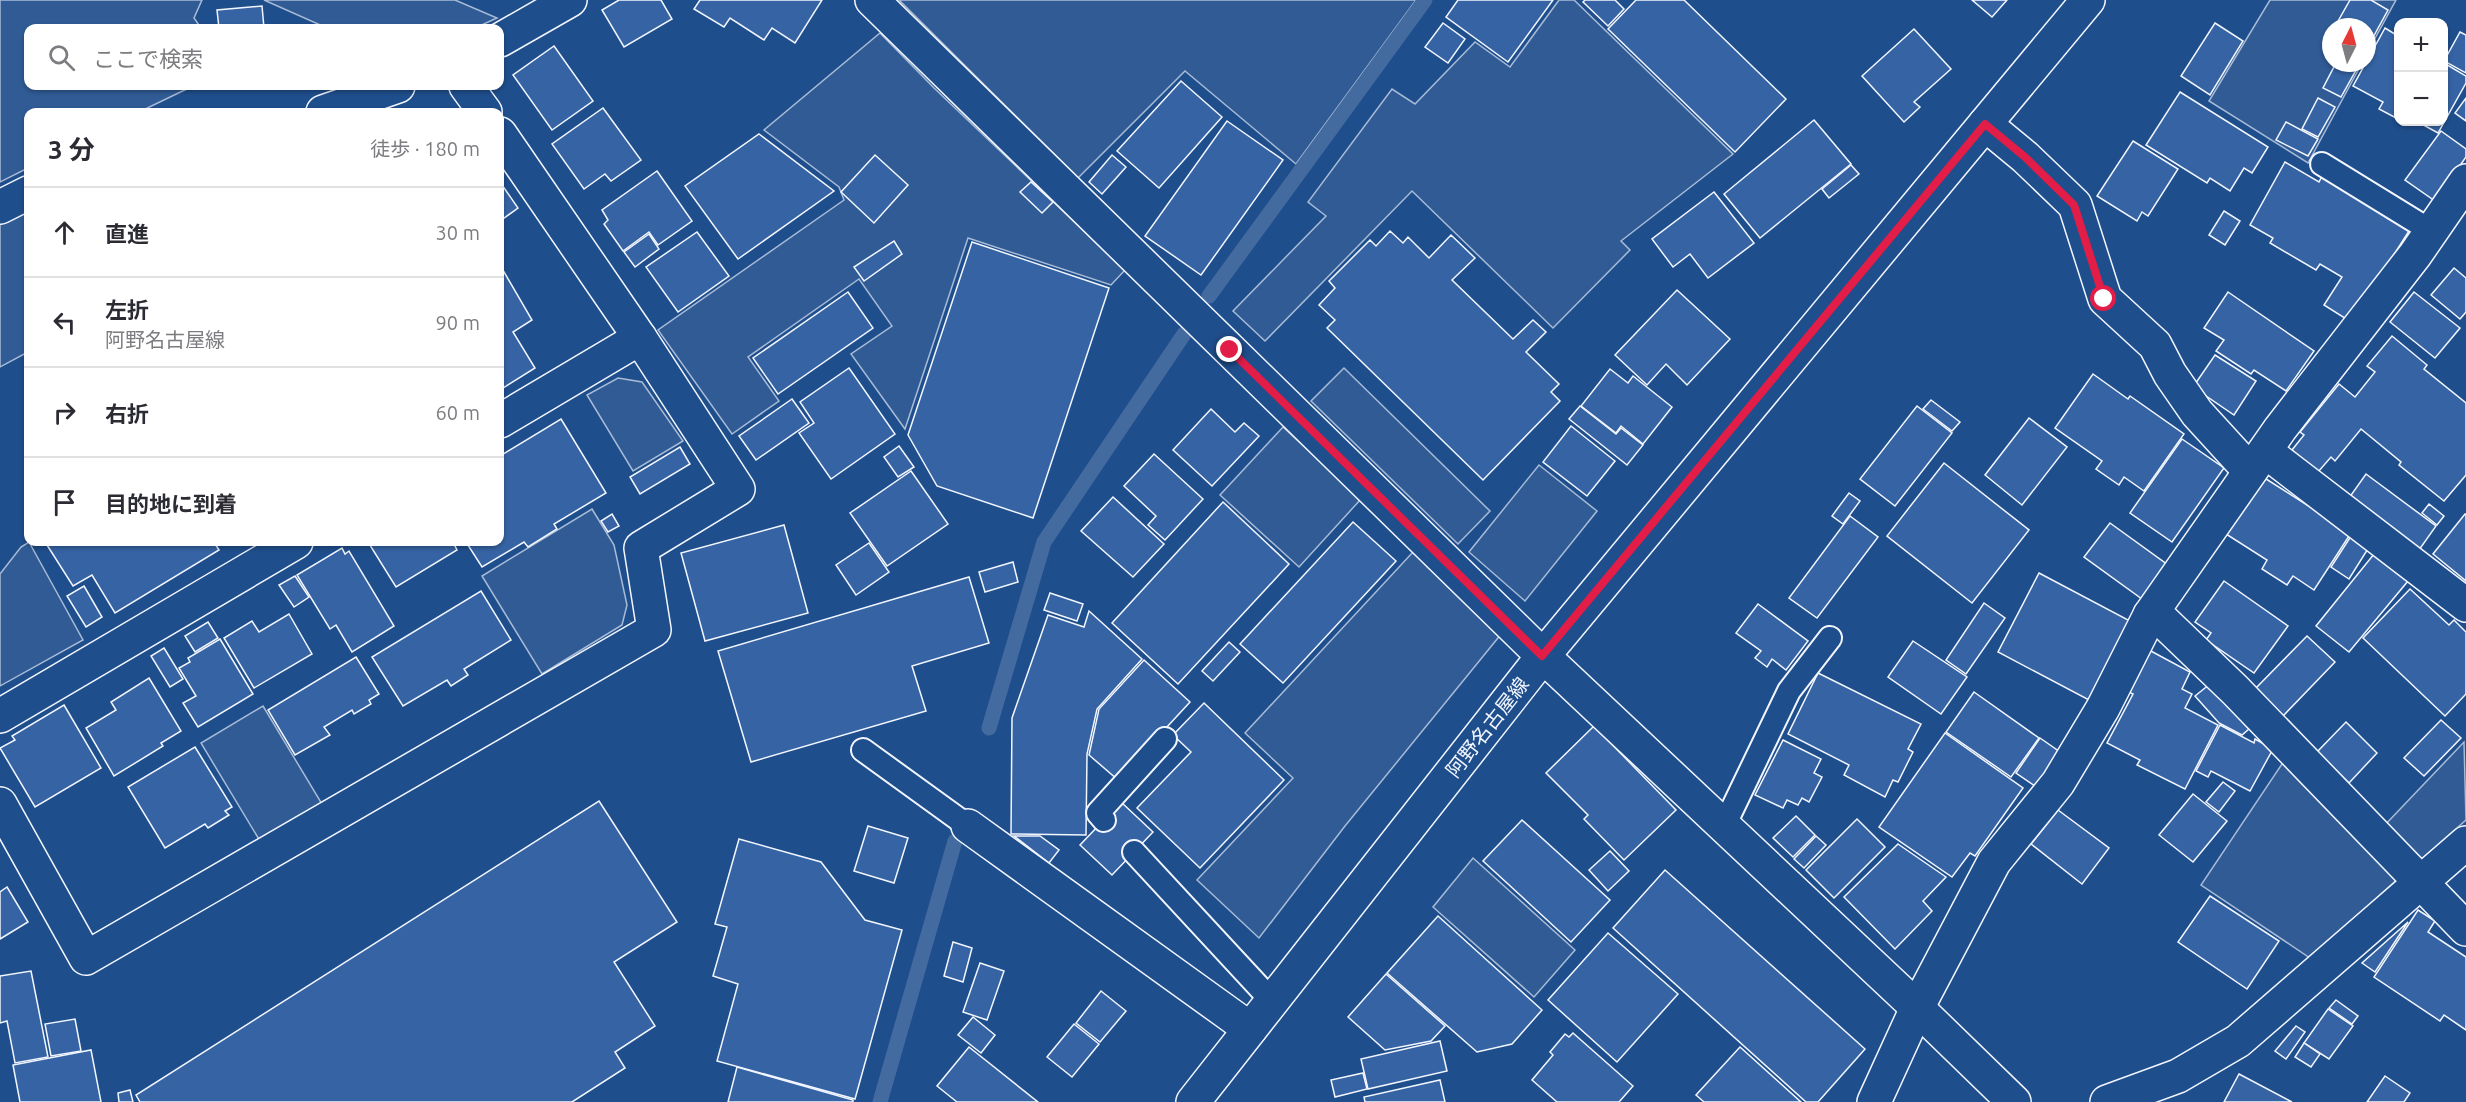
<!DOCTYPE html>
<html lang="ja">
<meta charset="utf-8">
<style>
:root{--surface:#fff;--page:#f7f7f7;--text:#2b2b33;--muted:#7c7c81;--line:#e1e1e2}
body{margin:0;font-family:Ubuntu,"Noto Sans JP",sans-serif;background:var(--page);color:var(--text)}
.controls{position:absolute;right:18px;top:18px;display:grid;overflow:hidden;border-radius:12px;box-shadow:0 2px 4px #0004}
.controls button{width:54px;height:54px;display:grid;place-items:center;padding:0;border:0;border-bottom:2px solid var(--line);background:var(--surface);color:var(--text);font:30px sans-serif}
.compass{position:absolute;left:2322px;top:18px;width:54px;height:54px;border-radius:50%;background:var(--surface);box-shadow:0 2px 4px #0004;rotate:6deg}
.stop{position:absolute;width:18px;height:18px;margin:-14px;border:4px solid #e11d48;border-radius:50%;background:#fff}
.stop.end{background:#e11d48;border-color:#fff;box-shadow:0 2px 6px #0008}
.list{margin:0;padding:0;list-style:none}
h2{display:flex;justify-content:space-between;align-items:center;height:78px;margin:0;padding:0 24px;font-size:26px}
h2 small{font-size:20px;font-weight:400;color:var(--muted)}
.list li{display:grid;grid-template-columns:39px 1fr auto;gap:18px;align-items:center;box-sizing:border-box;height:90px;padding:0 24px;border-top:2px solid var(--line)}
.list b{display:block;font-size:22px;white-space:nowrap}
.list p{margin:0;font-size:20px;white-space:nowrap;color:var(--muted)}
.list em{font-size:20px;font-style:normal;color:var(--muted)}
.icon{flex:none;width:33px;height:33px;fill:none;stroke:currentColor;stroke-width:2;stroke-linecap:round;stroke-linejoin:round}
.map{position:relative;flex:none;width:2466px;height:1102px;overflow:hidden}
.search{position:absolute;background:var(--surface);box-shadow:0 2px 4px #0004;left:24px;top:24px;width:480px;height:66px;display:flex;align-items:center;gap:15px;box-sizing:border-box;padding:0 21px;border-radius:12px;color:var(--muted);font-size:22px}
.panel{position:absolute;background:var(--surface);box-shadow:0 2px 4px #0004;left:24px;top:108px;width:480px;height:438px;border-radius:12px}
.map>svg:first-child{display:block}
.built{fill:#305b95;stroke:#a8bbd7;stroke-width:1.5}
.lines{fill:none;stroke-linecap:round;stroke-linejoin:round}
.stream{stroke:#446ba0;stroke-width:15}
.building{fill:#3563a3;stroke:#f2f6ff;stroke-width:1.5}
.lane-casing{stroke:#f2f6ff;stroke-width:26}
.street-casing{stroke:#f2f6ff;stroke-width:36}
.secondary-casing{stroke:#f2f6ff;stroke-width:36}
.lane{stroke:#1f4e8c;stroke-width:22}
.street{stroke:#1f4e8c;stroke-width:33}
.secondary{stroke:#1f4e8c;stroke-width:33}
.route{stroke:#e11d48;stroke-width:8}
.labels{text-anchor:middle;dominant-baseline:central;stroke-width:4.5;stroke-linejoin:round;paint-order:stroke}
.street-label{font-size:20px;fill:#f2f6ff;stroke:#1f4e8c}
</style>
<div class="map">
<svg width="2466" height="1102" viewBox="0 0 2466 1102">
<rect width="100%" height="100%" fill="#1f4e8c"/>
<!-- built -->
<g class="built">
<polygon points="0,0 202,0 194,18 201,28 28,28 28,86 193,86 139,112 28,112 28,168 0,182"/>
<polygon points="264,0 455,0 497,18 475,28 327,28"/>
<polygon points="899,0 1416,0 1296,164 1185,71 1078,178"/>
<polygon points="1559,0 1574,0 1733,154 1621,241 1630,250 1553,328 1412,191 1265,341 1233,311 1326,216 1308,202 1392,89 1415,104 1475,42 1510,67"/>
<polygon points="2270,0 2396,0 2367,53 2367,27 2331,27 2331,63 2362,63 2308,163 2209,101"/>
<polygon points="880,33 934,88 1125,270 1111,285 968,238 905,429 851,354 892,326 859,279 748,357 779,401 732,434 658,330 844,200 839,187 764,130"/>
<polygon points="28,209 28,352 0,367 0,224"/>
<polygon points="1344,368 1490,511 1458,544 1311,401"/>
<polygon points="618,378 642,382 683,441 633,471 587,395"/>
<polygon points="1283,427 1361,499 1299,567 1220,495"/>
<polygon points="1539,465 1597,511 1525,601 1469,552"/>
<polygon points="592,509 614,545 627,605 622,625 542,674 482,576"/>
<polygon points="29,542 83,640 0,686 0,574 21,547"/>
<polygon points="1413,552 1502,633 1345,826 1259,938 1197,880 1293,778 1245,733"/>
<polygon points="263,706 322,804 260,841 201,743"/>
<polygon points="2464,742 2466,820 2418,862 2383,827"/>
<polygon points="2286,758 2401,876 2310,958 2201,885"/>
<polygon points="1473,858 1575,950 1534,997 1433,907"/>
</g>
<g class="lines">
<!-- stream -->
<g class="stream">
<polyline points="1209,296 1425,0"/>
<polyline points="989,728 1044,542 1184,334"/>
<polyline points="880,1102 955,841"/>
</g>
</g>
<!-- building -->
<g class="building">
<polygon points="619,0 661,0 672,19 624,47 602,10"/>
<polygon points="700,0 822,0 795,43 772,28 764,40 730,18 724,27 694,9"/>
<polygon points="1458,0 1553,0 1508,62 1446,17"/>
<polygon points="1585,0 1615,0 1624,9 1608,26 1583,2"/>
<polygon points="1636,0 1684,0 1786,99 1735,152 1608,29"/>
<polygon points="1972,0 2007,0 1992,17"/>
<polygon points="2350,0 2371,0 2388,10 2371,41 2367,39 2367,27 2344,27 2337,23"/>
<polygon points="262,6 264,28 295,25 295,28 219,28 217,10"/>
<polygon points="1443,23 1465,39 1448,63 1425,47"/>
<polygon points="2215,23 2243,41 2210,95 2181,76"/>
<polygon points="2385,28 2398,36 2398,119 2379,109 2383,102 2353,86"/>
<polygon points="1914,29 1951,69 1914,102 1920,107 1904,122 1862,76"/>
<polygon points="2460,32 2466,35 2466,73 2444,61"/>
<polygon points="554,46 593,101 552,130 513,75"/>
<polygon points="2336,63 2360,63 2341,97 2323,88"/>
<polygon points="2444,63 2466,76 2466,83 2438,133 2418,122 2444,122"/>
<polygon points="1181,81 1222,117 1159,188 1117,151"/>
<polygon points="2180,92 2268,147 2252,173 2244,168 2230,191 2210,178 2207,183 2146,145"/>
<polygon points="2318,98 2335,107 2318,137 2302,129"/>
<polygon points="2466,98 2466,121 2455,113"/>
<polygon points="603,108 641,160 611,181 605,174 584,189 552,144"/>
<polygon points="1814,120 1851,164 1760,238 1724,194"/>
<polygon points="1227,121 1283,160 1201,275 1145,236"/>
<polygon points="2286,122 2318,139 2308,156 2276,140"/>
<polygon points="2441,131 2466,149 2466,157 2435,201 2405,180"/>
<polygon points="759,134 834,191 738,259 685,186"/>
<polygon points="2133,141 2178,169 2148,216 2142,212 2137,221 2097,196"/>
<polygon points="875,155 908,185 874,223 841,192"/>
<polygon points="1112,155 1126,167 1102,194 1089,182"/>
<polygon points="2285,162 2319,182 2322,176 2409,231 2351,322 2324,305 2342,277 2320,264 2316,270 2270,243 2273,238 2250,225"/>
<polygon points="1851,165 1859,174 1829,198 1822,189"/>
<polygon points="657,171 692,221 658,245 649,232 623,251 604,224 608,220 602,210"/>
<polygon points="500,182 518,208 500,221"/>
<polygon points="1031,182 1053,202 1042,213 1020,192"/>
<polygon points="1714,192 1754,243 1708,278 1690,254 1673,267 1652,239"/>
<polygon points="2224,211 2240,221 2225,245 2209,235"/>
<polygon points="1390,231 1403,243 1408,237 1429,258 1451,235 1475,258 1452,280 1513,339 1533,320 1546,332 1526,352 1559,384 1551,392 1560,401 1483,480 1327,328 1335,320 1319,305 1335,288 1329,281 1370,240 1376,246"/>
<polygon points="697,232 729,276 678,312 646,267"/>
<polygon points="649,234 659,249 635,267 624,252"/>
<polygon points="894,241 902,254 864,281 854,267"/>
<polygon points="972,242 1109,288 1033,518 937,486 908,435"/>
<polygon points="500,265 532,320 513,332 535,368 500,390"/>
<polygon points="2454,268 2466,278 2466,312 2460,319 2431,295"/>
<polygon points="1677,290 1730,339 1687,385 1666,364 1647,385 1615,355"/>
<polygon points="848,292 873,328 778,394 753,358"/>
<polygon points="2228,292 2314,351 2286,391 2254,370 2251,374 2216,351 2224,340 2204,328"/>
<polygon points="2414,292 2460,328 2435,358 2390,322"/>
<polygon points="2392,336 2427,365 2424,369 2466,403 2466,475 2444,501 2399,465 2401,462 2361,429 2335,461 2331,457 2318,472 2292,450 2304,435 2300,432 2339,384 2355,397 2375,372 2367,366"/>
<polygon points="2215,355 2256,381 2234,415 2193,387"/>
<polygon points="849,368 895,434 831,479 799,433 814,423 800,402"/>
<polygon points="1610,369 1628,383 1633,376 1672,407 1643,444 1621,426 1616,433 1581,406"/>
<polygon points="2093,374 2128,399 2130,396 2184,434 2144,491 2124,477 2119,485 2096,469 2102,461 2055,428"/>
<polygon points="792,399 809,423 756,460 739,436"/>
<polygon points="1931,400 1960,422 1952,431 1923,409"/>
<polygon points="1580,406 1616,434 1621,428 1643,445 1627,465 1569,419"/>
<polygon points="1917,406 1952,433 1895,506 1860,479"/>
<polygon points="1211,409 1235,432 1244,423 1259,436 1212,486 1173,450"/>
<polygon points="2029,418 2067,447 2022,505 1985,475"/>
<polygon points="561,419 606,493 554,524 557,529 528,547 524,542 482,567 466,542 500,542 500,456"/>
<polygon points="1571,426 1615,461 1587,496 1543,462"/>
<polygon points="2182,439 2224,468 2172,542 2130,513"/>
<polygon points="899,446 914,467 898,477 884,457"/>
<polygon points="680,447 690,464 640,494 630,477"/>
<polygon points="1154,454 1203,499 1165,540 1148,525 1156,516 1124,486"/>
<polygon points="1944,463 2029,530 1972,603 1887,536"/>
<polygon points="911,471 948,524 887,566 850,513"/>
<polygon points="2366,474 2436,526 2419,550 2349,498"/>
<polygon points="2263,477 2351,533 2314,590 2293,576 2287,585 2262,569 2267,560 2226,534"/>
<polygon points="1849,493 1860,501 1843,524 1832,516"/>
<polygon points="1113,497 1164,544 1133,577 1081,531"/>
<polygon points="1223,502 1289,564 1178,684 1112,623"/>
<polygon points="2429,504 2444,516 2437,525 2422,513"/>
<polygon points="612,514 619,526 608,532 601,521"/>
<polygon points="2465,514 2466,514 2466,581 2433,554"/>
<polygon points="1850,516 1878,537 1817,618 1789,598"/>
<polygon points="1353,522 1396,561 1283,683 1240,644"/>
<polygon points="2110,523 2168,565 2142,599 2084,557"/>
<polygon points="784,525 808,613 705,641 681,553"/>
<polygon points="2353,533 2371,544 2349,579 2331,567"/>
<polygon points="53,542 214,542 219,550 115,613 92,575 73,586 47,545"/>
<polygon points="368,542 453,542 457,550 396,587"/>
<polygon points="869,543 889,572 856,595 836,565"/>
<polygon points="342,548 345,554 349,551 394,626 352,652 336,625 330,629 297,575"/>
<polygon points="2374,554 2408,581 2349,652 2316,626"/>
<polygon points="1013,562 1018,582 985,592 979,572"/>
<polygon points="2039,573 2130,621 2089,700 1998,652"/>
<polygon points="295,576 309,597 294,607 279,585"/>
<polygon points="969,577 989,643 912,666 926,711 751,762 718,651"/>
<polygon points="2224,581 2288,626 2254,673 2206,640 2211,633 2195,622"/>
<polygon points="84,586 102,617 86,627 67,596"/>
<polygon points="2410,589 2449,625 2454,620 2466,632 2466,694 2445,716 2363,638"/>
<polygon points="481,591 511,640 464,669 468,675 451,686 447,680 403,706 372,657"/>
<polygon points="1050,593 1083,604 1077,621 1044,610"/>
<polygon points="1984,603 2005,618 1966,674 1946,660"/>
<polygon points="1758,604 1808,641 1786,670 1772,659 1767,667 1755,658 1761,651 1736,633"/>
<polygon points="1089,611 1142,659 1097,709 1087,754 1086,835 1011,834 1012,718 1048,615 1084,627"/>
<polygon points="289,614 312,654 254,688 224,638 252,621 259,632"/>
<polygon points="208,622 218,638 195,652 185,636"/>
<polygon points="2307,636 2335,662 2283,716 2255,689"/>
<polygon points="220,639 253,694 198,727 183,703 196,696 179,668 190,662 188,658"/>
<polygon points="1913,641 1967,677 1941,714 1888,677"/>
<polygon points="1229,642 1240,652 1213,681 1202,671"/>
<polygon points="164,648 183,679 170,687 151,656"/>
<polygon points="2149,650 2190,672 2182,689 2192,694 2185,708 2218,725 2185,789 2137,765 2140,760 2107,743 2133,694 2127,691"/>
<polygon points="356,657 379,694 369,700 371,704 354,714 352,710 324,727 330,735 295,755 268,710"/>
<polygon points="1144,660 1190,702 1118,780 1089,755 1099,709"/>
<polygon points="1818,673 1921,724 1908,749 1913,752 1898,782 1893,780 1885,797 1844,775 1849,765 1788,734"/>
<polygon points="149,678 181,731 161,743 163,746 114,776 86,728 116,710 111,702"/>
<polygon points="2210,684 2249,729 2242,735 2219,723 2195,696"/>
<polygon points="1974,692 2039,738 2011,777 1946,732"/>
<polygon points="1204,703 1284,780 1200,868 1137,808 1191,752 1173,735"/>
<polygon points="64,705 101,768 35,807 0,748 15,740 12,736"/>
<polygon points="2441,720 2461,738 2424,776 2404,758"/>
<polygon points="2346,722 2377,753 2349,783 2317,752"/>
<polygon points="2220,725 2254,743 2255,739 2273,749 2250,791 2211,771 2208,777 2196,771"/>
<polygon points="1594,726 1676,810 1624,860 1584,819 1588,815 1546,773"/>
<polygon points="1945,733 2023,788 1975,856 1970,853 1952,877 1879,827"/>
<polygon points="2040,738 2060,752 2035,786 2016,773"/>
<polygon points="1783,740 1821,759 1814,773 1822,777 1809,802 1802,798 1798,805 1787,800 1783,808 1755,795"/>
<polygon points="195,747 232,807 225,811 229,815 208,828 205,824 165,848 128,787"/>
<polygon points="2223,782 2235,791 2219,812 2206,802"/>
<polygon points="2193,794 2227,821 2193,862 2159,835"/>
<polygon points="599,801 677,922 614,962 655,1026 615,1052 625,1068 572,1102 140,1102 136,1095"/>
<polygon points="1121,802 1153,832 1112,875 1080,845"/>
<polygon points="2058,810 2109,848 2082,884 2031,844"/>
<polygon points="1796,816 1815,835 1793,857 1773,838"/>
<polygon points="1857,819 1885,847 1834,898 1806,870"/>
<polygon points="1522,820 1610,900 1571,942 1483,861"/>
<polygon points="868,826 908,838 894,883 854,871"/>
<polygon points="1014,836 1040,836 1059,850 1049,863"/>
<polygon points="1816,836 1826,845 1804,868 1794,859"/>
<polygon points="739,839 821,862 865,920 902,930 855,1099 717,1061 738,984 713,976 727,927 715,924"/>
<polygon points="1898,844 1946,877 1923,901 1932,911 1895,949 1844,897"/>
<polygon points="1610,851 1629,871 1608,891 1589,870"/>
<polygon points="1665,870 1865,1049 1818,1102 1806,1102 1613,928"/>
<polygon points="7,887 28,922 0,939 0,892"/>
<polygon points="2210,896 2279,941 2247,989 2178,942"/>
<polygon points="2418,910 2435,921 2428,932 2466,957 2466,1030 2444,1015 2440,1021 2374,977"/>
<polygon points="1438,916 1542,1010 1512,1044 1477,1052 1387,973"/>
<polygon points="2408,922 2375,972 2362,963"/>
<polygon points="1608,933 1678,994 1617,1062 1548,1000"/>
<polygon points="953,942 972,948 963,982 944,976"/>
<polygon points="980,963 1004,971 987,1020 963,1012"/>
<polygon points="31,971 48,1057 15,1063 7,1021 0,1023 0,976"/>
<polygon points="1386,974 1445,1026 1431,1041 1385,1050 1348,1017"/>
<polygon points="1101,991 1126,1011 1100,1042 1076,1023"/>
<polygon points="2336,1000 2358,1016 2352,1024 2329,1008"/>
<polygon points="2328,1009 2353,1026 2329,1059 2304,1043"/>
<polygon points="973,1017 995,1035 981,1053 958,1035"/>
<polygon points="75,1019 81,1051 51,1056 45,1024"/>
<polygon points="1074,1024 1099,1044 1072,1077 1047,1057"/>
<polygon points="2296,1026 2305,1032 2286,1059 2275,1051"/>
<polygon points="1573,1033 1633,1086 1619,1102 1557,1102 1532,1080 1553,1055 1550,1052 1565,1034 1569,1037"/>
<polygon points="1440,1041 1447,1071 1368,1089 1361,1059"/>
<polygon points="2304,1043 2320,1054 2311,1067 2295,1057"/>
<polygon points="969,1047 1038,1102 957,1102 937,1086"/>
<polygon points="1740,1047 1801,1102 1704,1102 1696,1095"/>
<polygon points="91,1050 101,1102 20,1102 13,1065"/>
<polygon points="737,1067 853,1100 853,1102 728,1102"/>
<polygon points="1363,1073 1367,1089 1335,1097 1331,1080"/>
<polygon points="2239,1074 2292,1102 2224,1102"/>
<polygon points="2385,1076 2410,1093 2404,1102 2367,1102"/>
<polygon points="1440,1080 1445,1102 1365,1102 1364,1097"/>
<polygon points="130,1090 133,1102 119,1102 118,1093"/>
</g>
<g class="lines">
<defs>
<g id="lane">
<polyline points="2322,164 2431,231"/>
<polyline points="863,750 968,826"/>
<polyline points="1104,820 1098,813 1165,739"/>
<polyline points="1724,826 1789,691 1830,638"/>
<polyline points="1134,852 1272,1001"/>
</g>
<g id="street">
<polyline points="872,0 1543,656 1909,1000 2014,1102"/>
<polyline points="500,40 570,0"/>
<polyline points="466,86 485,112"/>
<polyline points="323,112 398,86"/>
<polyline points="1985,124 2025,157 2075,205 2105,299 2155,345 2170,374 2197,413 2250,471"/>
<polyline points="0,207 28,193"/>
<polyline points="500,421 640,338"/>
<polyline points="2265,451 2466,605"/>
<polyline points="2150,615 2161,619 2235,690 2466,929"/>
<polyline points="0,716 296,542"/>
<polyline points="0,804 86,958 654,630 641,548 738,489 640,338 500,134"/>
<polyline points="968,826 1250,1029"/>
<polyline points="1874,1102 1917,1008 1994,862 2058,783 2103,708 2150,615 2280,429 2415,255 2466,181"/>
<polyline points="2107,1102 2178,1076 2238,1041 2466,843"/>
</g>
<polyline id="secondary" points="1193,1102 1543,656 2088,0"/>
</defs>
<!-- lane casing -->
<use href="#lane" class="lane-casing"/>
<!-- street casing -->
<use href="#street" class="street-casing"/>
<!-- secondary casing -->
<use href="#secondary" class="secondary-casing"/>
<!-- lane -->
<use href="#lane" class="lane"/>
<!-- street -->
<use href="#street" class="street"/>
<!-- secondary -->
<use href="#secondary" class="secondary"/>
</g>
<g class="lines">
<!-- route -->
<polyline class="route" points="1230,350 1542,656 1985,124 2025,157 2074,205 2104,299"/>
</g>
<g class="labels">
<!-- street labels -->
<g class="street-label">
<text transform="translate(1487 727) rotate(-52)">阿野名古屋線</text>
</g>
</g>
</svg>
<div class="controls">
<button>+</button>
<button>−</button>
</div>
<svg class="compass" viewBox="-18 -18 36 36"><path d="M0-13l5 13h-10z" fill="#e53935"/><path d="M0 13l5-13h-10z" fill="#7c7c81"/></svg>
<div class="stop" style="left:2104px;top:299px"></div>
<div class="stop end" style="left:1230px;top:350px"></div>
<div class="search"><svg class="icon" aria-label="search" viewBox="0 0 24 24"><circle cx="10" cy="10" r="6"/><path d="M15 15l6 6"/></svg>ここで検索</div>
<section class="panel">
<h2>3 分<small>徒歩 · 180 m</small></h2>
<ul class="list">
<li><svg class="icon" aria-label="ahead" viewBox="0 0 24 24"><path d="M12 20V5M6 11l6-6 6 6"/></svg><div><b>直進</b></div><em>30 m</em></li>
<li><svg class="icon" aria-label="left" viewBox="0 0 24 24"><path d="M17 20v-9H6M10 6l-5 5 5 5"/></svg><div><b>左折</b><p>阿野名古屋線</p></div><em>90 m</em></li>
<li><svg class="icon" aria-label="right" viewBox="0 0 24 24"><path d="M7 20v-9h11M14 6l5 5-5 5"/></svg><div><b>右折</b></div><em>60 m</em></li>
<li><svg class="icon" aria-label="arrive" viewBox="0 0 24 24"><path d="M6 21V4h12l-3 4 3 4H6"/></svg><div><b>目的地に到着</b></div></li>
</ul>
</section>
</div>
